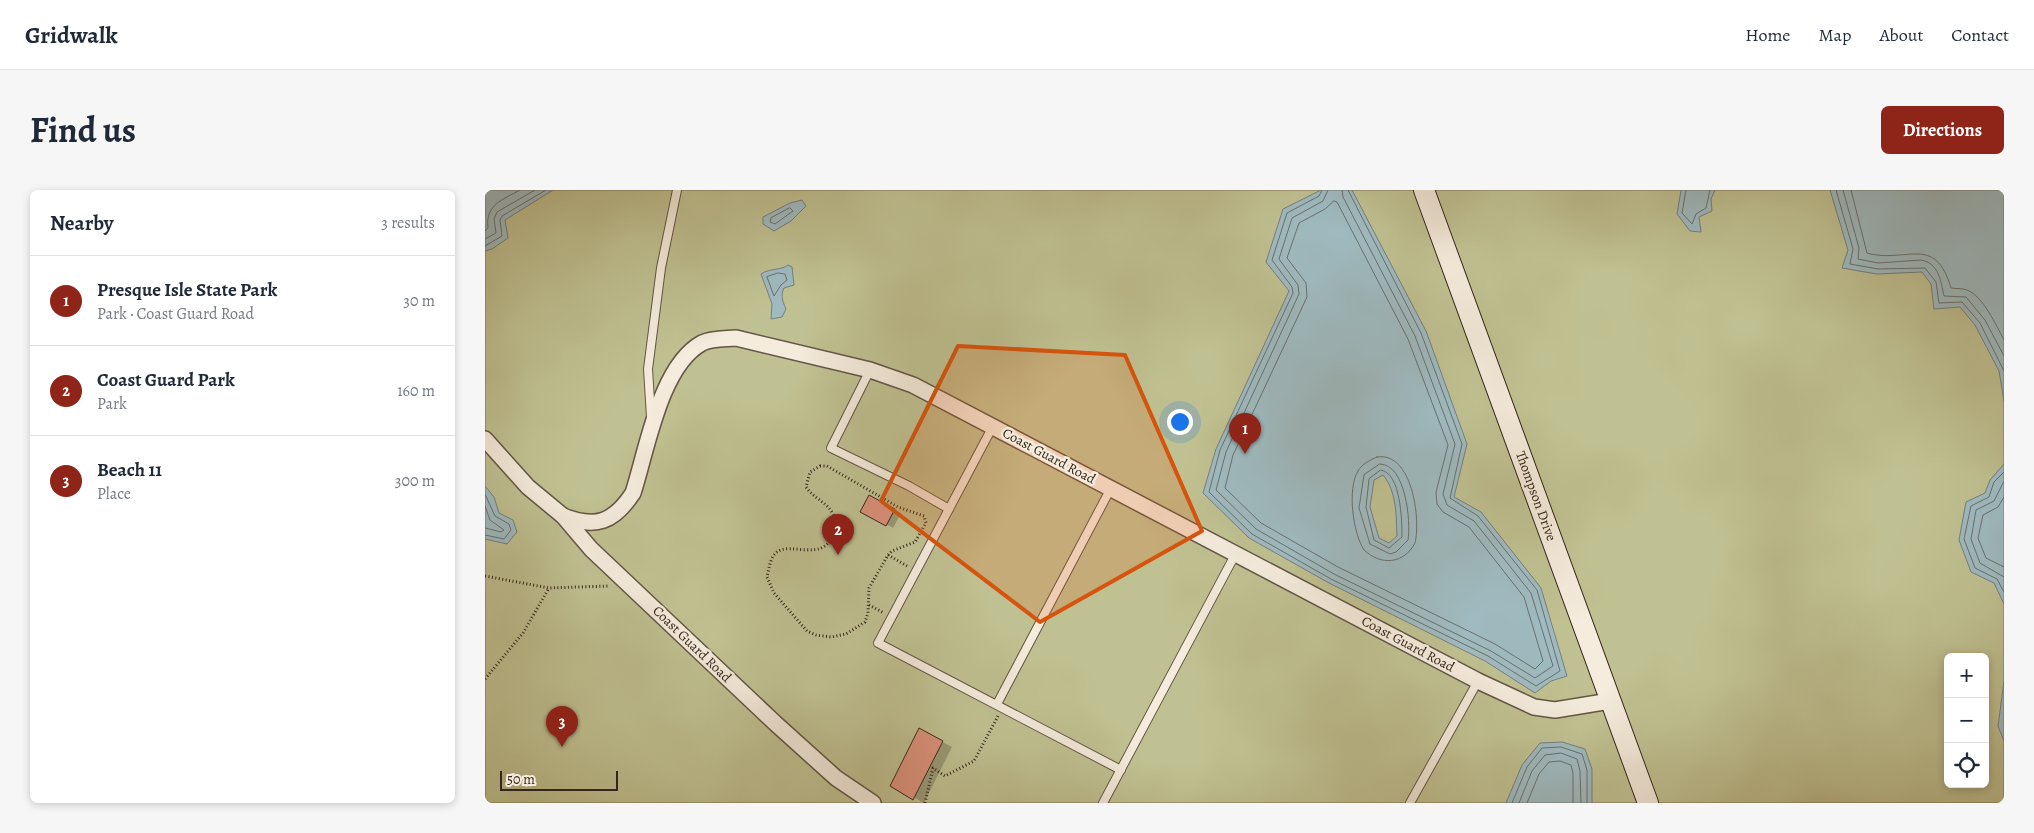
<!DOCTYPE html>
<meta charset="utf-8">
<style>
:root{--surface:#fff;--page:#f6f6f7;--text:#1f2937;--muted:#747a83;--line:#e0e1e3;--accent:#8f2418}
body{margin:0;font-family:Alegreya,serif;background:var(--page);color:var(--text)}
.controls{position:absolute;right:15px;bottom:15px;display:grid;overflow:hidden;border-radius:8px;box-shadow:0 2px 8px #0003}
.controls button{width:45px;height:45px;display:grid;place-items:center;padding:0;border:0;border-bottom:1px solid var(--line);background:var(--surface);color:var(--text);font:25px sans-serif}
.scale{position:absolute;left:15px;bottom:12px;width:118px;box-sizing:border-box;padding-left:5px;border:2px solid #35261b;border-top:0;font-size:14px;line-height:18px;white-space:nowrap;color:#35261b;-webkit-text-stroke:4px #f5ecdd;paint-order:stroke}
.you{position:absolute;left:694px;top:231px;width:18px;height:18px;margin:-12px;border:4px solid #fff;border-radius:50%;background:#1a73e8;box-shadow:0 0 0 8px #1a73e833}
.badge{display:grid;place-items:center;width:32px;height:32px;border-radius:50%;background:var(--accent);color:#fff;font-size:16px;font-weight:700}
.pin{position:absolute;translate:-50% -41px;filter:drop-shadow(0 1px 2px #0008)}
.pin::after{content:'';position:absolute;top:26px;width:18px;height:15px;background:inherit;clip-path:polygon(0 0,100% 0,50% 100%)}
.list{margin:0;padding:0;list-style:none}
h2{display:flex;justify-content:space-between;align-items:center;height:65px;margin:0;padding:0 20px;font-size:21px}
h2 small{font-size:16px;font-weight:400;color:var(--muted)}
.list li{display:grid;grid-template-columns:32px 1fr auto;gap:15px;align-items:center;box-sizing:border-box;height:90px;padding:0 20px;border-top:1px solid var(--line)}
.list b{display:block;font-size:19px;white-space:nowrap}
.list p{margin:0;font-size:16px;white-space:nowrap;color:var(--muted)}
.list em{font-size:16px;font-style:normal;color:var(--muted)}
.icon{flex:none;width:28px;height:28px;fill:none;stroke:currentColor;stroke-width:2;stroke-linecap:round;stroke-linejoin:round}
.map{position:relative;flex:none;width:1519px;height:613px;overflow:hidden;border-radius:8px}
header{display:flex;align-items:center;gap:30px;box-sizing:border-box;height:70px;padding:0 25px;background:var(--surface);border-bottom:1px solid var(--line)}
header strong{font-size:24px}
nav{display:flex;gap:28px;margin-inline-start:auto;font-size:18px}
.intro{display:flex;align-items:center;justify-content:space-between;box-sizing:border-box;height:120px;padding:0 30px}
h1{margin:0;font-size:35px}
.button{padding:12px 22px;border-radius:8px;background:var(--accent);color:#fff;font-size:18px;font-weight:700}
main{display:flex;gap:30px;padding:0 30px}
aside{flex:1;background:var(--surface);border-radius:8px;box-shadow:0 2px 8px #0003}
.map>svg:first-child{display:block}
.green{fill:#c0c192;stroke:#7a7456;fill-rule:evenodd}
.water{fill:#9fbbc1;stroke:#757f7f;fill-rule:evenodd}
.shadow{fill:#0003}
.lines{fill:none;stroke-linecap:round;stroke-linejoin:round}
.shore{stroke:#6a706e;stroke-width:1}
.building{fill:#dc927c;stroke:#35261b}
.lane-casing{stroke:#645547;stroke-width:10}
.street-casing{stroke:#645547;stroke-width:18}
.secondary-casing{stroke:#35261b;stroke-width:22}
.path{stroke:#35261b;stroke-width:3;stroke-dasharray:1 2.5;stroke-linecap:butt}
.lane{stroke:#f5ecdd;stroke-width:8}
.street{stroke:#f5ecdd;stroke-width:15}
.secondary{stroke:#f5ecdd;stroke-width:20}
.marked{fill:#d6540e;fill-opacity:0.2;stroke:#d6540e;stroke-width:4;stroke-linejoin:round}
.labels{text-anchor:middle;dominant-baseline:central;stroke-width:5;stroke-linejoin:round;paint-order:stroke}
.street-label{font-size:14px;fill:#35261b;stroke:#f5ecdd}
</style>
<header>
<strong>Gridwalk</strong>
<nav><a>Home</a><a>Map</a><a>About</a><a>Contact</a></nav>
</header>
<div class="intro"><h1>Find us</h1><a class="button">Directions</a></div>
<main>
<aside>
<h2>Nearby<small>3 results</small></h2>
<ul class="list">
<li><span class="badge">1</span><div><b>Presque Isle State Park</b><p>Park · Coast Guard Road</p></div><em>30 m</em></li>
<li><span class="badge">2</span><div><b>Coast Guard Park</b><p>Park</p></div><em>160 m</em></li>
<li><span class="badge">3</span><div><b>Beach 11</b><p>Place</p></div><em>300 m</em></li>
</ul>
</aside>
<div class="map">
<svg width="1519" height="613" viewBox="0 0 1519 613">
<rect width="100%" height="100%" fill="#efe2ca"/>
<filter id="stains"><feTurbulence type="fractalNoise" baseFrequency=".004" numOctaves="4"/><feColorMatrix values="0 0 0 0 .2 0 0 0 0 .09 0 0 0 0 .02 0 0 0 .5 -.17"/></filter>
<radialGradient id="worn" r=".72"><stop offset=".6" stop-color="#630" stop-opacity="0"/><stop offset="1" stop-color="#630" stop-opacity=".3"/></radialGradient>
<!-- green -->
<path class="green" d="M0,0H1519V613H5L0,609ZM1463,467H1500V594H1463Z"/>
<!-- water -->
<g class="water">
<polygon points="0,0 68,0 20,30 23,48 7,59 0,61"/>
<path d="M836,0H867L941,141L982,254L969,307L996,322L1056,398L1082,486L1066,491L1050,503L1000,471L844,393L764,348L718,303L731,259L804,101L781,72L798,19ZM898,285C912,302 911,325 912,346L904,353L894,348L885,317L889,290Z"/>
<polygon points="1196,0 1230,0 1226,9 1227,21 1214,27 1216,42 1205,41 1192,24"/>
<polygon points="1345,0 1519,0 1519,211 1514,181 1490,135 1475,117 1449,119 1446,94 1437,82 1392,84 1357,78 1363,60"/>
<polygon points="317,10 321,16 306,31 289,41 278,34 278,27 305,13"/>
<path d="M303,75L307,77L309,95L299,98C295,106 298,112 301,119L297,127L286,129L287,114L276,84C285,78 298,80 303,75Z"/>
<polygon points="1519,274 1519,414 1509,393 1486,382 1474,350 1481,312 1500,303 1505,290"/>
<polygon points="0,296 9,307 14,323 28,330 32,342 22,354 0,349"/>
<polygon points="1519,491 1519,551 1513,536"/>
<polygon points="1077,552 1100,559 1107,579 1107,613 1021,613 1037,575 1055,553"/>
</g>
<!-- shadow -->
<g class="shadow">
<polygon points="384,307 416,323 408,338 377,321"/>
<polygon points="435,540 467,557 439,613 407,595"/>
</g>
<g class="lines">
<!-- shore -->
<g class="shore">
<polyline points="837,0 834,6 802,23 787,70 807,97 808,103 735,260 724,302 767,344 846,389 1003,466 1051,496 1075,481 1052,400 993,326 965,308 977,254 936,143 863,0"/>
<polyline points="843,0 838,11 807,28 794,69 813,95 814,104 741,262 731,300 771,339 849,384 1006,461 1050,488 1068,476 1046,403 989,331 962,315 958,304 970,254 930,146 858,7 857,0"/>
<polyline points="1201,0 1197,23 1207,34 1211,24 1221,18 1225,0"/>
<polyline points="1351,0 1368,59 1365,74 1393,79 1440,78 1451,92 1454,113 1477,112 1495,133 1519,181"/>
<path d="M1358,0L1374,58L1373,69L1393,73L1436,70C1454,73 1456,92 1459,106L1481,107L1500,130L1519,166"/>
<path d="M1366,0L1382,63C1421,74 1450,43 1466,98C1471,99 1477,98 1482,100C1498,106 1511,135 1519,150"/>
<polygon points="849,11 852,12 923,149 963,255 951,302 952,314 958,322 984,337 1039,407 1058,471 1050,479 1010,454 853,377 776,333 740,298 748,265 822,107 821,93 802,68 814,33 840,19"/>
<polygon points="305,18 308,21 290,34 285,32 286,28"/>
<path d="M0,41L3,38C0,15 17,10 35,0"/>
<polyline points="0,49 11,43 9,29 12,22 50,0"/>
<polyline points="0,56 17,46 15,30 17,26 61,0"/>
<polygon points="293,83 300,84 302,90 296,95 289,106 282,87"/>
<path d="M892,267C927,261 936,329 930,353C919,374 896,376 879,360C868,343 862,299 873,281C877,274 885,270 892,267Z"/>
<path d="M895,274C921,274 926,332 923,350L911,362L905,364L885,354L874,318L879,285Z"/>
<path d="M896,280C916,283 917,331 917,347L904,358L889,350L881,317L884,289Z"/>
<polyline points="1519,282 1509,292 1504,307 1486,316 1479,349 1490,378 1512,389 1519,402"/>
<polyline points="1519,291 1509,311 1491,320 1486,349 1495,373 1519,387"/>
<polyline points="0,304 10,326 24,334 26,340 19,349 0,345"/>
<polyline points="1519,307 1513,317 1498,325 1493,348 1501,368 1519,377"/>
<polyline points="0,316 5,330 19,340 16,342 0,338"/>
<polyline points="1027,613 1042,577 1057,558 1076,557 1097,564 1102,580 1102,613"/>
<polyline points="1034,613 1047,581 1060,565 1076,563 1092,569 1095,581 1096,613"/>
<polyline points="1042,613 1054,584 1064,572 1075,571 1086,575 1088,583 1088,613"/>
</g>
</g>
<!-- building -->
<g class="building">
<polygon points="384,305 410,319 401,336 375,322"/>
<polygon points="434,538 458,551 428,610 405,596"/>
</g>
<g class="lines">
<defs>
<g id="lane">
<polyline points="385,180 346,258 424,296 464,319"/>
<polyline points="166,227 163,179 176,78 192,0"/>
<polyline points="508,236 393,453 636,580"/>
<polyline points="512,514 626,298"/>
<polyline points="618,613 751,363"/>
<polyline points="925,613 993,491"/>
</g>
<g id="street">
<polyline points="0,249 43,297 78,326 106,359 290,533 351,588 388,613"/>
<path d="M78,326C111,339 129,332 148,303C162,260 175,176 217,153C227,148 240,149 251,148L385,180L428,195L993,491L1049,517L1070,520L1125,511"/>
</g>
<polyline id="secondary" points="939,0 1163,613"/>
</defs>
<!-- lane casing -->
<use href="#lane" class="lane-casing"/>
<!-- street casing -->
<use href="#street" class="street-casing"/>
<!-- secondary casing -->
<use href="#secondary" class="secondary-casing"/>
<!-- path -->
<g class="path">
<path d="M335,276H342L413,317L439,326L441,333L430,352L407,361L403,365L384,398L383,423L380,432L361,444L346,447L331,445L322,441L289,403L282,387C284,379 285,367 292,362C306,351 340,374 349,342C350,336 351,330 348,324C342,312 328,308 321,297L325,282Z"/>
<polyline points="403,365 422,376"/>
<polyline points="0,386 64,398 123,396"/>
<polyline points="384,415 399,423"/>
<polyline points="0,489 38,443 64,398"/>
<polyline points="440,613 448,578 460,586 489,571 513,526"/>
</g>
<!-- lane -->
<use href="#lane" class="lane"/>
<!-- street -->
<use href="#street" class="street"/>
<!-- secondary -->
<use href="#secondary" class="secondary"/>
</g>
<!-- marked area -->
<path class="marked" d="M473,156L640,165L717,341L555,432L396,311Z"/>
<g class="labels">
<!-- street labels -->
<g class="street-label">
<text transform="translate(564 266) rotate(28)">Coast Guard Road</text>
<text transform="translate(1051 306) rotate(70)">Thompson Drive</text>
<text transform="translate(207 454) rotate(44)">Coast Guard Road</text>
<text transform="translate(923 454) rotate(28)">Coast Guard Road</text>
</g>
</g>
<rect width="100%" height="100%" filter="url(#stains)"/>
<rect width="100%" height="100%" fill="url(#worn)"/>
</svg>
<div class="controls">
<button>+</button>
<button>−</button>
<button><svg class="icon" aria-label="locate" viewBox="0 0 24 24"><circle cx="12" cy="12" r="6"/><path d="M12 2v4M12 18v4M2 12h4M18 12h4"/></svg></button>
</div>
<div class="scale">50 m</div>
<div class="you"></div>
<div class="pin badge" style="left:760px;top:264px">1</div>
<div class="pin badge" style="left:353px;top:365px">2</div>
<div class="pin badge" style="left:77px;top:557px">3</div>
</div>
</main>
